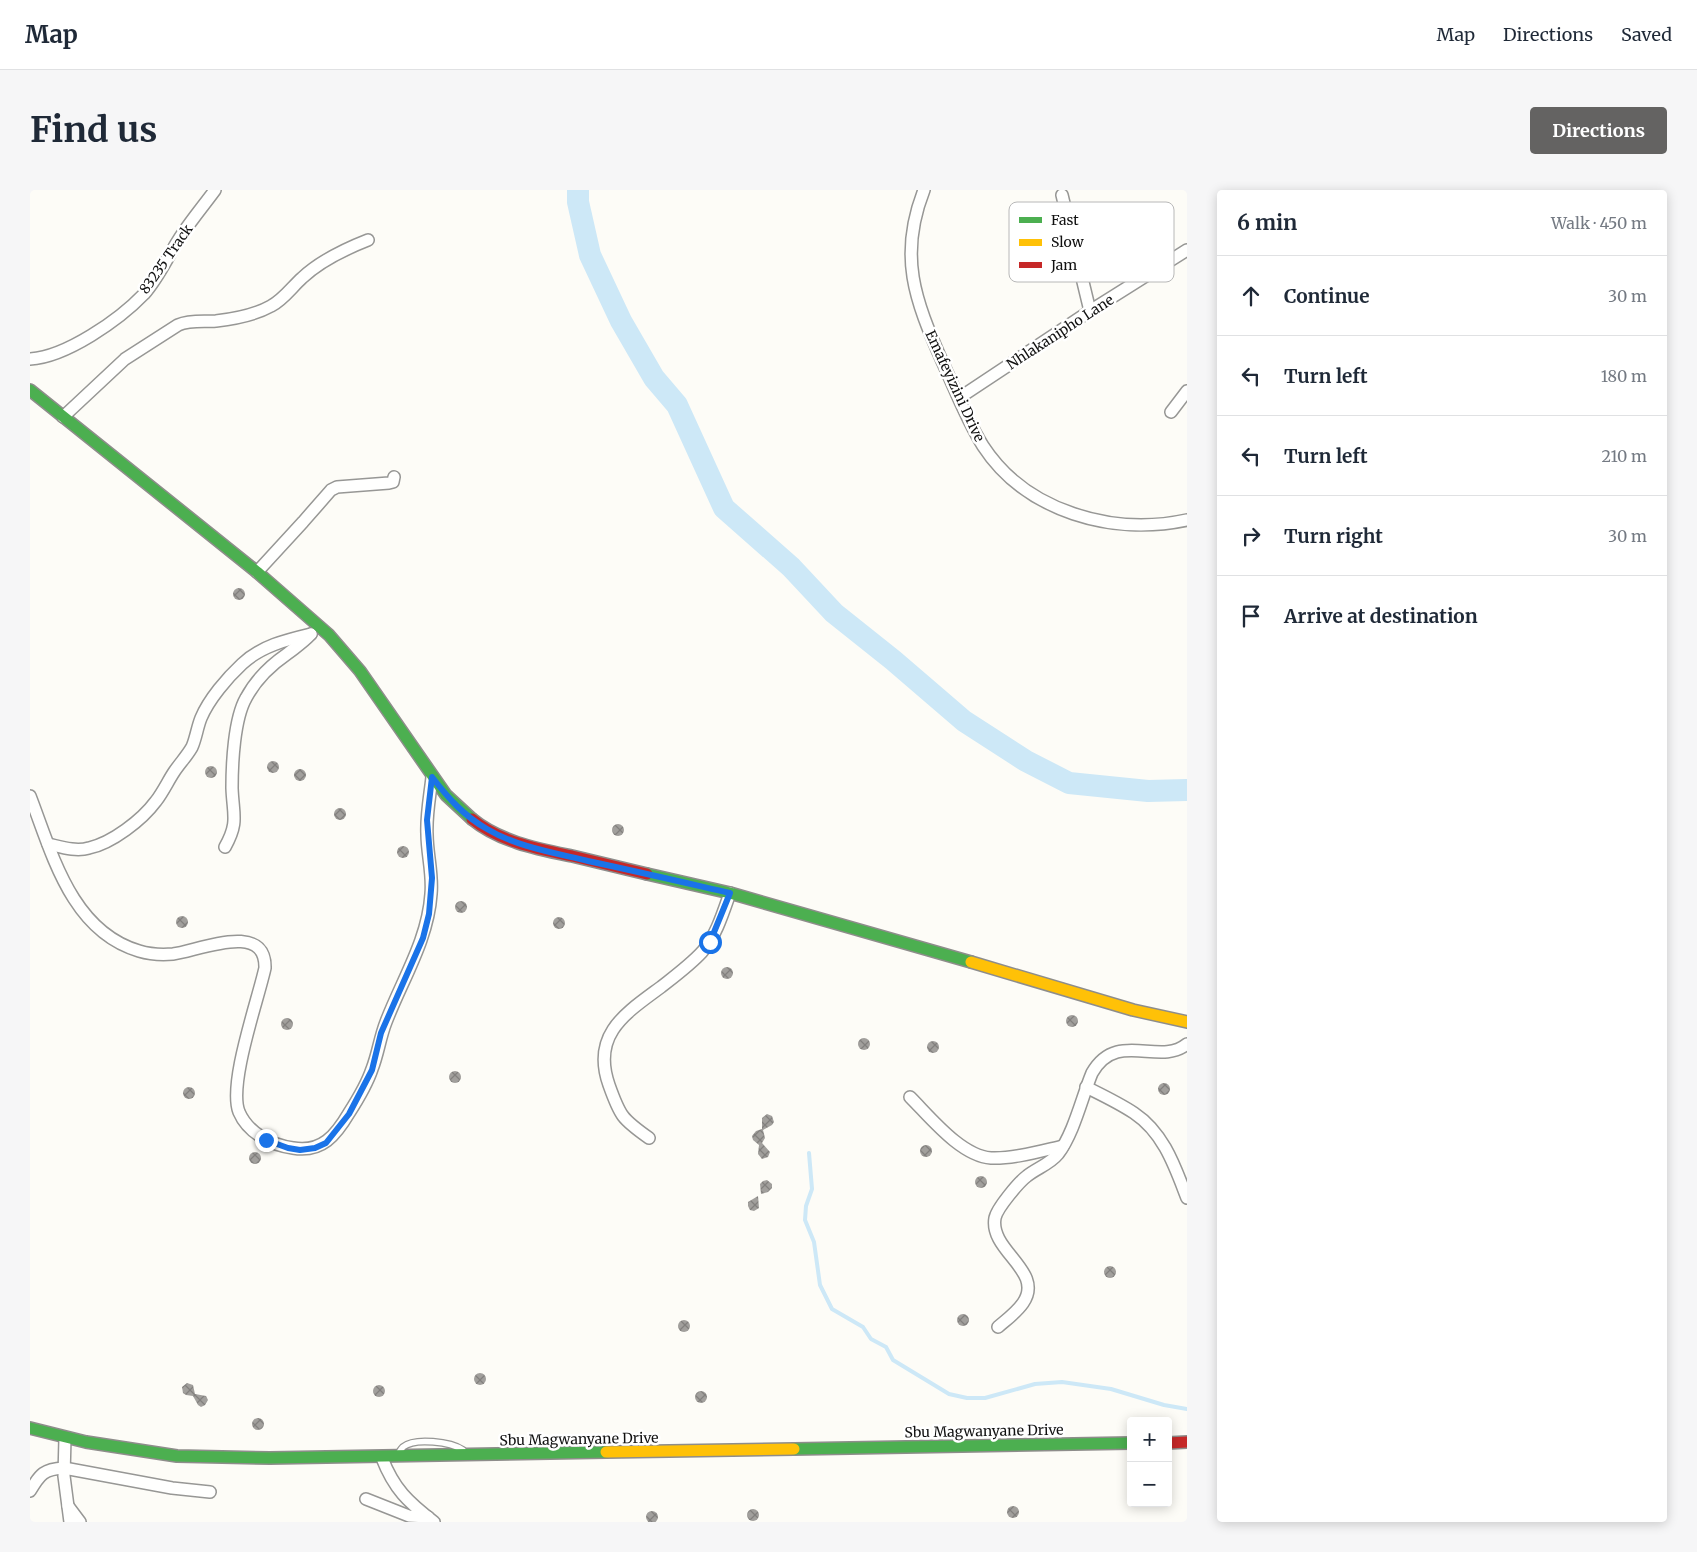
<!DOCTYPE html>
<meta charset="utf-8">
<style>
:root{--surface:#fff;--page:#f6f6f7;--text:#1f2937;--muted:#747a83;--line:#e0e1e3;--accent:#646362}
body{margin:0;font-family:Merriweather,serif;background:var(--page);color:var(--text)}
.controls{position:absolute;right:15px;bottom:15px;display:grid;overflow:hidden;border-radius:5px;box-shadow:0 2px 12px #0003}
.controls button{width:45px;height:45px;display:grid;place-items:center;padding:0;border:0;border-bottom:1px solid var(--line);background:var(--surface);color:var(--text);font:25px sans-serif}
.stop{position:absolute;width:15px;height:15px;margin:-11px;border:4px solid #1a73e8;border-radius:50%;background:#fff}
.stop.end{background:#1a73e8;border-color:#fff;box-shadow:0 1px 5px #0008}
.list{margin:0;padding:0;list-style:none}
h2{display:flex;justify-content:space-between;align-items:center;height:65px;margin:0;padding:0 20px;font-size:21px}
h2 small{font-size:16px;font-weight:400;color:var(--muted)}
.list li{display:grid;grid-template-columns:32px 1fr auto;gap:15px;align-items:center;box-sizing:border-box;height:80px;padding:0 20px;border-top:1px solid var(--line)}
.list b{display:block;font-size:19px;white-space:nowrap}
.list em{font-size:16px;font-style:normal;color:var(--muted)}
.icon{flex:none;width:28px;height:28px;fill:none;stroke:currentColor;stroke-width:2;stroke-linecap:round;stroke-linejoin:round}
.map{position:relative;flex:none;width:1157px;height:1332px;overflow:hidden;border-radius:5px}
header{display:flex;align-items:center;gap:30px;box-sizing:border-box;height:70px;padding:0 25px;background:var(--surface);border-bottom:1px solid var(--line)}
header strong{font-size:24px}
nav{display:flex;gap:28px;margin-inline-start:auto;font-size:18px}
.intro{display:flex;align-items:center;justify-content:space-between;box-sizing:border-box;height:120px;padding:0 30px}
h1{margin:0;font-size:35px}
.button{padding:12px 22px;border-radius:5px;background:var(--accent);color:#fff;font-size:18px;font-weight:700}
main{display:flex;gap:30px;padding:0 30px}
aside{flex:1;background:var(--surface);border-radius:5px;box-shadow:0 2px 12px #0003}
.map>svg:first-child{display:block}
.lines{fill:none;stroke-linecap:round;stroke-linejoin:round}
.stream{stroke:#cde8f7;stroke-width:4}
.river{stroke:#cde8f7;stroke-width:22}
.building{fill:url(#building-cross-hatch)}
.lane-casing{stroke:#979795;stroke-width:8}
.street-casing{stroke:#979795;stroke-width:14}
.fast-casing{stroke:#8e8d8b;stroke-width:14}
.slow-casing{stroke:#8e8d8b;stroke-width:14}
.jam-casing{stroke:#8e8d8b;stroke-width:14}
.lane{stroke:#fffffe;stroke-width:5.5}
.street{stroke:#fffffe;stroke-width:11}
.fast{stroke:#4caf50;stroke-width:11}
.slow{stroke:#ffc107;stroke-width:11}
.jam{stroke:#c62828;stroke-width:11}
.route{stroke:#1a73e8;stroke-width:6}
.labels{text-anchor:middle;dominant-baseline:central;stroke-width:5;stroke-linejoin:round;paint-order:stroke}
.street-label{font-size:14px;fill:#111;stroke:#fff}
.key{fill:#fff;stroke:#b8b8b8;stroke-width:1}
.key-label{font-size:14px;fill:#111}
</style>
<header>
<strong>Map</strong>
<nav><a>Map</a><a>Directions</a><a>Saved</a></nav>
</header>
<div class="intro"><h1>Find us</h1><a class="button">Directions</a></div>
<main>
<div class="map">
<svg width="1157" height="1332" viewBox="0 0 1157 1332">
<defs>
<pattern id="building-cross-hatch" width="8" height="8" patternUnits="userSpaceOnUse" patternTransform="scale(1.25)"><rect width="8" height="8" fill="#a19f9c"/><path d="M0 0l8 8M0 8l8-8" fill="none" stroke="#82807e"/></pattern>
</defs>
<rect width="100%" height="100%" fill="#fdfcf7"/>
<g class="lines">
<!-- stream -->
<polyline class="stream" points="779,963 782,999 776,1016 775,1030 784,1052 790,1095 802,1119 833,1137 841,1149 856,1157 863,1170 919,1204 937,1208 955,1208 1005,1194 1032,1192 1081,1199 1134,1215 1157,1219"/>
<!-- river -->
<polyline class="river" points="548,0 548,12 560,65 591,131 624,188 647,215 694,318 761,377 804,423 863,470 934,531 996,571 1039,593 1118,601 1157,600"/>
</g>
<!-- building -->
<g class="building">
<circle cx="209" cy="404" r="6"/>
<circle cx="243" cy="577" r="6"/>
<circle cx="181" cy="582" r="6"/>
<circle cx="270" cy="585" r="6"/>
<circle cx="310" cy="624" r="6"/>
<circle cx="588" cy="640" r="6"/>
<circle cx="373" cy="662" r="6"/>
<circle cx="431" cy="717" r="6"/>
<circle cx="152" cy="732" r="6"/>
<circle cx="529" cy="733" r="6"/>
<circle cx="697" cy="783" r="6"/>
<circle cx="1042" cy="831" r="6"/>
<circle cx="257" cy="834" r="6"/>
<circle cx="834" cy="854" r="6"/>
<circle cx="903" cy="857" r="6"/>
<circle cx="425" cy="887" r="6"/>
<circle cx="1134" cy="899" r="6"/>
<circle cx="159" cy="903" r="6"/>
<polygon points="737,924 742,926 744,932 742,935 733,940 735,948 732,953 740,962 738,967 732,969 728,964 729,955 723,950 722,946 726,941 732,939 732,928"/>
<circle cx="896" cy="961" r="6"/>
<circle cx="225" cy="968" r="6"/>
<circle cx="951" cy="992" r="6"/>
<polygon points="737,990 742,994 742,998 738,1002 731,1004 730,994 733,991"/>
<polygon points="728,1006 729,1018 724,1021 720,1020 718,1016 718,1012"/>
<circle cx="1080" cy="1082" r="6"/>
<circle cx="933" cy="1130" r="6"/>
<circle cx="654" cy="1136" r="6"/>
<circle cx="450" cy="1189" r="6"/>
<polygon points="157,1193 163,1195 165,1204 176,1206 178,1210 175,1215 171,1217 168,1215 163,1206 156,1205 153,1203 152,1197"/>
<circle cx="349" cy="1201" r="6"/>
<circle cx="671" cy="1207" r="6"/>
<circle cx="228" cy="1234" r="6"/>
<circle cx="983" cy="1322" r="6"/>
<circle cx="723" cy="1325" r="6"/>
<circle cx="622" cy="1327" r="6"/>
</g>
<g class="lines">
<defs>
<path id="lane" d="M368,1264C370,1261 371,1259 373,1257C385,1247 421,1252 433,1260"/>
<g id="street">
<path d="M894,0C868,66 885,110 912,171C925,199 936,229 953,256C996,322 1083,346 1157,330"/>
<polyline points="1032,5 1060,121"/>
<path d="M0,169C36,167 89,130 114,104C130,86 139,63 153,43C163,28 174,15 185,0"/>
<polyline points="929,208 1060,121 1157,60"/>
<polyline points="1141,222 1157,201"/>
<path d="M33,227L95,169L148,135C160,130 173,132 186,131C203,129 225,125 241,116C253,110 262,97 272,88C290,71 315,59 338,50"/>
<polyline points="227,382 273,332 301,300 307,297 359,293 363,292 364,287"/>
<path d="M0,606C22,663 41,741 109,761C119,764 132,765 143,764C168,761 236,730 235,778C228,810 198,894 209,922C218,943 241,955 263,958C292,963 306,945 319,923C328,909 337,894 342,879C348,864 350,847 356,832C372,790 398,750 401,704C403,684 397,664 397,644C396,625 400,606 402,587"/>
<path d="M18,654C31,657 46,662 59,658C82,653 112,630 126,611C133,602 138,591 144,582C150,573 157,566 162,557C166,548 167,538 171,528C179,509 197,488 212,474C231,456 256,450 281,444"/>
<path d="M195,657C209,632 203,625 202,598C202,574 204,529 216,508C225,491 241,475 257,464C266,457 274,452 281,444"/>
<path d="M1056,897C1072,905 1089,913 1104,923C1134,943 1145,977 1157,1008"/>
<path d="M880,907C900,927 931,966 961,968C983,969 1011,961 1033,956"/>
<path d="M619,948C592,929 590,926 579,895C561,844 596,823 631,797C645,786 660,775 672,762C686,746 693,723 700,703"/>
<path d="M968,1137C976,1130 986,1123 993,1113C1015,1081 959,1061 965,1028C967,1018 989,992 997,986C1007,978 1020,974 1028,964C1044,943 1052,907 1062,883C1087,839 1129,877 1157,854"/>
<polyline points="35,1248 34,1286 40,1332"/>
<path d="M352,1268C364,1299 378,1312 404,1332"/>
<path d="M0,1301C10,1284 14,1279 34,1278L142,1298L180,1302"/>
<polyline points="336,1309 379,1326 398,1327"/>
<polyline points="38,1316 50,1332"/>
</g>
<g id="fast">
<polyline points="0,200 227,382 299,445 330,481 416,605 442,629"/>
<polyline points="617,684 700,703 941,772"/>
<polyline points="0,1238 56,1252 147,1266 240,1268 576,1262"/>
<polyline points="764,1259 1101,1253"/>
</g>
<g id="slow">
<polyline points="941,772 1103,820 1157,832"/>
<polyline points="576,1262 764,1259"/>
</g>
<g id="jam">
<path d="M442,629C470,652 508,659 542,666C567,672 592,678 617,684"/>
<polyline points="1138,1253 1157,1252"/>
</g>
</defs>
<!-- lane casing -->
<use href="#lane" class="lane-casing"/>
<!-- street casing -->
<use href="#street" class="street-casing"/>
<!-- fast casing -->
<use href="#fast" class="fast-casing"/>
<!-- slow casing -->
<use href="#slow" class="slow-casing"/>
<!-- jam casing -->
<use href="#jam" class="jam-casing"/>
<!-- lane -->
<use href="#lane" class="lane"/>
<!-- street -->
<use href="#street" class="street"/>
<!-- fast -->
<use href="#fast" class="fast"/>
<!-- slow -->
<use href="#slow" class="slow"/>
<!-- jam -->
<use href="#jam" class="jam"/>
</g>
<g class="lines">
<!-- route -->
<path class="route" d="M236,950L258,958L270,960L285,958L296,953L319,924L342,880L351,843L393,748L399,724L402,688L397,630L402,587C418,608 434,626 457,639C487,657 525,663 558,671C605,681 652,692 700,703L680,752"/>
</g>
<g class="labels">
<!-- street labels -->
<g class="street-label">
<text transform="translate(136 69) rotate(-55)">83235 Track</text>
<text transform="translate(1030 142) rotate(-33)">Nhlakanipho Lane</text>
<text transform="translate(925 196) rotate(65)">Emafeyizini Drive</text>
<text transform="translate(954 1241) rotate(-1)">Sbu Magwanyane Drive</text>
<text transform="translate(549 1249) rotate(-1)">Sbu Magwanyane Drive</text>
</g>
</g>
<!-- legend -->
<rect x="979" y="12" width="165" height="80" rx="8" class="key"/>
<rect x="989" y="27" width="23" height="6" fill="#4caf50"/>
<rect x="989" y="49" width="23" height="7" fill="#ffc107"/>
<rect x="989" y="72" width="23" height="6" fill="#c62828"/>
<g class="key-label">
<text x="1021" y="35">Fast</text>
<text x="1021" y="57">Slow</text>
<text x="1021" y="80">Jam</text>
</g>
</svg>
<div class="controls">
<button>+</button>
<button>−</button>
</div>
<div class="stop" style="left:680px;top:752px"></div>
<div class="stop end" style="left:236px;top:950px"></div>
</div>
<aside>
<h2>6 min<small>Walk · 450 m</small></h2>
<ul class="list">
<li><svg class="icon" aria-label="ahead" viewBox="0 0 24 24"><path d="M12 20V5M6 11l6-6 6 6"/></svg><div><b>Continue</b></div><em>30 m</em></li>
<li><svg class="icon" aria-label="left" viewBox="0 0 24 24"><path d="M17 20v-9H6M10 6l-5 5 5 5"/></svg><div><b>Turn left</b></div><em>180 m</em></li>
<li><svg class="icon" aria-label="left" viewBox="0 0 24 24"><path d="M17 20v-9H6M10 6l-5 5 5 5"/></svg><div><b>Turn left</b></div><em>210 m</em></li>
<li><svg class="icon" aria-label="right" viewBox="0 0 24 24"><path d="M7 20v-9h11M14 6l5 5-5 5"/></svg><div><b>Turn right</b></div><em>30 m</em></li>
<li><svg class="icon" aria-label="arrive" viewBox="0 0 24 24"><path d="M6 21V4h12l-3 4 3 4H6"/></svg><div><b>Arrive at destination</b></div></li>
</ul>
</aside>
</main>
